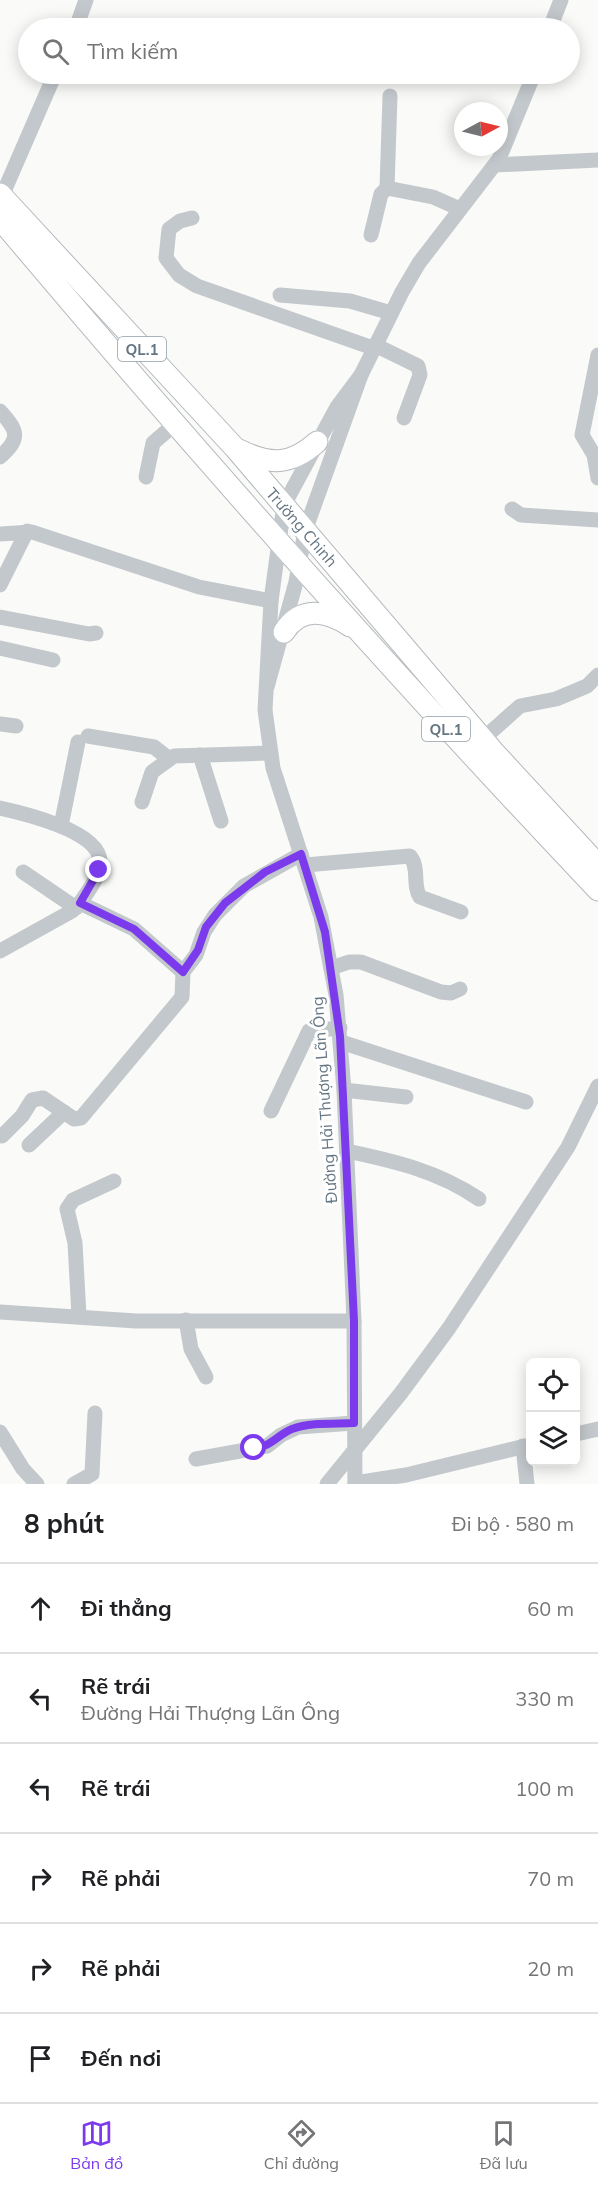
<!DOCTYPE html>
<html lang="vi">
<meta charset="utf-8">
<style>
:root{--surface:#fff;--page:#f2f2f2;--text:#202124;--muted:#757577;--line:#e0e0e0;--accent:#7c3aed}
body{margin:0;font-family:Mulish,sans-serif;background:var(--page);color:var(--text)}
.controls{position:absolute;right:18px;bottom:18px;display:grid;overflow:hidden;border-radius:9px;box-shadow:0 3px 15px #0003}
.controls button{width:54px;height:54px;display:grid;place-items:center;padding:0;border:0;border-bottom:2px solid var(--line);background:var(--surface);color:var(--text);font:30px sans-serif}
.compass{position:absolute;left:454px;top:102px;width:54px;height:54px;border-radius:50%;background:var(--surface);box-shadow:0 3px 15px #0003;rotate:83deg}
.stop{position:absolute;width:18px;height:18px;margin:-14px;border:4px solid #7c3aed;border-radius:50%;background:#fff}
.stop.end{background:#7c3aed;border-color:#fff;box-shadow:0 2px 6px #0008}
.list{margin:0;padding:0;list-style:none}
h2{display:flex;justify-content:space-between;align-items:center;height:78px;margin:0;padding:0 24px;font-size:26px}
h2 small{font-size:20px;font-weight:400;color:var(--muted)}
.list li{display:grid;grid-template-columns:39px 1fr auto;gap:18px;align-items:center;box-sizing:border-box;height:90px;padding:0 24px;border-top:2px solid var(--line)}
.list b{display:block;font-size:22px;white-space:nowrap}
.list p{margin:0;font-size:20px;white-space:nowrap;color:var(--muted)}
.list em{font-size:20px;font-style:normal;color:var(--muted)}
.icon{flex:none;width:33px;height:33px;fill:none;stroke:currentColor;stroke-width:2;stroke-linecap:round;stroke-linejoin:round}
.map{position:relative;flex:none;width:598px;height:1484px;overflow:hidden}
.search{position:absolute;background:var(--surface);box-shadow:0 3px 15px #0003;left:18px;right:18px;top:18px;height:66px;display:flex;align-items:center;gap:15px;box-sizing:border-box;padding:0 21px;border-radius:33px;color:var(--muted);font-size:22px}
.sheet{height:618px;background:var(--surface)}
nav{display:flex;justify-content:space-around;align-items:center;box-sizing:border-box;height:84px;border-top:2px solid var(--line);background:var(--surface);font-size:16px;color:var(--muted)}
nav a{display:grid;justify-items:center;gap:3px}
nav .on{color:var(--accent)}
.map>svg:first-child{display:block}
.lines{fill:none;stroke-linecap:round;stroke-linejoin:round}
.highway-casing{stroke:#b4b9bd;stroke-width:23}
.minor{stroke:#c3c8cc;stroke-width:15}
.highway{stroke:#fff;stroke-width:21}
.route{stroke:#7c3aed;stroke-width:8}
.labels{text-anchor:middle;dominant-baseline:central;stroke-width:6;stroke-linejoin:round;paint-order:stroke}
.shield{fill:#fff;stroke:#939fa8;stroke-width:1.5}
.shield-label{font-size:15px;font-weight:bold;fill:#657683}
.street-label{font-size:16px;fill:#657683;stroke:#fff}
</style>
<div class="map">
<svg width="598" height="1484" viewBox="0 0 598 1484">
<rect width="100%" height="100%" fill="#fafaf8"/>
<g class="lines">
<defs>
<g id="highway">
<polyline points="0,194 235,448 493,751 598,865"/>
<path d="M0,219C193,448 392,673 598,890"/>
<path d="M239,450C270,465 290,466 317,442"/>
<path d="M284,632C300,606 327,610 350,626"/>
</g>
</defs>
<!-- highway casing -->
<use href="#highway" class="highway-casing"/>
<!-- minor -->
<g class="minor">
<polyline points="76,28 86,0"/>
<polyline points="550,28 561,0"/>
<polyline points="390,96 387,188 433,197 460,209"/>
<polyline points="495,165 598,160"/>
<polyline points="2,196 55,74"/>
<polyline points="192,218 180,221 169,229 166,258 179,275 197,286 373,348"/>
<polyline points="371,235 381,194 387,188"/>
<polyline points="280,295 350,301 391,313"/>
<polyline points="375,345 418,366 420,375 404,418"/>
<polyline points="598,355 582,435 594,455 598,478"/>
<polyline points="361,375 402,292 419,263 499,159 534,74"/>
<path d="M0,411C18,431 21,438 0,457"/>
<polyline points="146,477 153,443 176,423"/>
<polyline points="512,509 521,515 598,520"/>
<polyline points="0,534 32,532 199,587 271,601"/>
<polyline points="0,585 27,531"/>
<polyline points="0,617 89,634 96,633"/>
<polyline points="0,648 53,660"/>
<polyline points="267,687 296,582 305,531 361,375 337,407 284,505 271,601 265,710 273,768 321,917 336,995 344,1090 354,1321 355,1484"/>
<polyline points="0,724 16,726"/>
<polyline points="88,736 154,747 168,758"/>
<polyline points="483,739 520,706 556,699 587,686 598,675"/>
<polyline points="200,755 221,821"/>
<polyline points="142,802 152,772 174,756 269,753"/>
<path d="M0,808C23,813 99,831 100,861C101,875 88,891 80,903L134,929L183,972"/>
<polyline points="61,826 78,742"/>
<path d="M305,865L410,856C420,868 412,885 420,897L461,912"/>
<polyline points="23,872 76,908"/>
<polyline points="0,951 72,911 80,903"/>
<polyline points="331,968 349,962 361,962 441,992 451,993 460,989"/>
<polyline points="341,1042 526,1102"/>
<polyline points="344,1090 406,1097"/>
<polyline points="271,1111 309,1031 340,1028"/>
<polyline points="2,1136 22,1116 32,1100 43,1098 74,1119 81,1118 182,997 183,972 196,955 204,932 215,915 244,886 301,854"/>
<polyline points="29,1145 64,1112"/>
<path d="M347,1151C394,1161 438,1171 479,1199"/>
<polyline points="0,1312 136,1321 354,1321"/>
<polyline points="79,1316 75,1243 67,1209 73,1200 114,1181"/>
<polyline points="186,1320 191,1349 206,1377"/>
<polyline points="0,1432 23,1469 37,1484"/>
<polyline points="576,1434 598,1429"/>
<polyline points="523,1446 527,1484"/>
<polyline points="196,1459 267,1446 281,1435 298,1427 354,1423"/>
<polyline points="355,1483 406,1475 530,1445"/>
<polyline points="74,1484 92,1474 95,1413"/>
<polyline points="327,1484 401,1393 449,1328 568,1147 598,1086"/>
</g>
<!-- highway -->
<use href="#highway" class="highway"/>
</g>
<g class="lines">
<!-- route -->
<path class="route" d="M99,870L80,903L134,929L183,972L198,950L206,927L225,903L265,872L301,854L325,932L340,1036L354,1321V1423C334,1424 311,1422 292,1429C277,1435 271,1447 254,1448"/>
</g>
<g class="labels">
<!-- shield labels -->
<g class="shield">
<rect x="118" y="337" width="48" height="24" rx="4.5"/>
<rect x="422" y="717" width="48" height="24" rx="4.5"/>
</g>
<g class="shield-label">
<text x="142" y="349">QL.1</text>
<text x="446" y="729">QL.1</text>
</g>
<!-- street labels -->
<g class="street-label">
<text transform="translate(302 527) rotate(49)">Trường Chinh</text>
<text transform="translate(324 1100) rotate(-94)">Đường Hải Thượng Lãn Ông</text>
</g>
</g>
</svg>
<div class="controls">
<button><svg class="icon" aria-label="locate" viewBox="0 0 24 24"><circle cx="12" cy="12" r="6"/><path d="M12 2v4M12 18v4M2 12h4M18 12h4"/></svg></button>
<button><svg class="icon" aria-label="layers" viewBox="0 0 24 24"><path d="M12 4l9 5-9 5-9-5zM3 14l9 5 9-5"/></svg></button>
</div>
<svg class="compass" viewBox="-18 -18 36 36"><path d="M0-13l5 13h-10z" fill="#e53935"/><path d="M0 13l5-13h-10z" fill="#757577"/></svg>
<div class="stop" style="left:254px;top:1448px"></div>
<div class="stop end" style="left:99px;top:870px"></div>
<div class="search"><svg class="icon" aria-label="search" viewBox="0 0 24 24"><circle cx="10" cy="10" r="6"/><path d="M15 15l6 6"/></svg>Tìm kiếm</div>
</div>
<section class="sheet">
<h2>8 phút<small>Đi bộ · 580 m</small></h2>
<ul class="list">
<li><svg class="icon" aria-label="ahead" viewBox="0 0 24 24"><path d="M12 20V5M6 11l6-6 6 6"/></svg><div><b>Đi thẳng</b></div><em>60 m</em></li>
<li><svg class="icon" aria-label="left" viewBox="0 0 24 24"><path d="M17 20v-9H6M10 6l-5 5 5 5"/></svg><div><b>Rẽ trái</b><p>Đường Hải Thượng Lãn Ông</p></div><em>330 m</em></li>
<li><svg class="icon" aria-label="left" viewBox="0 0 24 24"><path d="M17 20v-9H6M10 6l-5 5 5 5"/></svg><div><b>Rẽ trái</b></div><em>100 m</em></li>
<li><svg class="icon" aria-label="right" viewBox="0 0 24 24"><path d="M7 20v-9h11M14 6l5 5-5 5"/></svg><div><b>Rẽ phải</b></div><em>70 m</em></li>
<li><svg class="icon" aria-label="right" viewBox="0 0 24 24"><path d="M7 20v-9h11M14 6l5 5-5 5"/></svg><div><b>Rẽ phải</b></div><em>20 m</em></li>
<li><svg class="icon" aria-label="arrive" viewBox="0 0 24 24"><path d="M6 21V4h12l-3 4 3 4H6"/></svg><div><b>Đến nơi</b></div></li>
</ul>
</section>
<nav>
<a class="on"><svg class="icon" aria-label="map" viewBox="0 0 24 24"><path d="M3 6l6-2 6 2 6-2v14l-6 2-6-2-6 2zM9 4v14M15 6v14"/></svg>Bản đồ</a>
<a><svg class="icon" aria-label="directions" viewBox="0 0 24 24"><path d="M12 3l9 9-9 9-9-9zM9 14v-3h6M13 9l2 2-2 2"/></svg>Chỉ đường</a>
<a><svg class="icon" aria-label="saved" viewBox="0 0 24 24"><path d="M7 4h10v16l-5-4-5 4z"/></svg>Đã lưu</a>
</nav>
